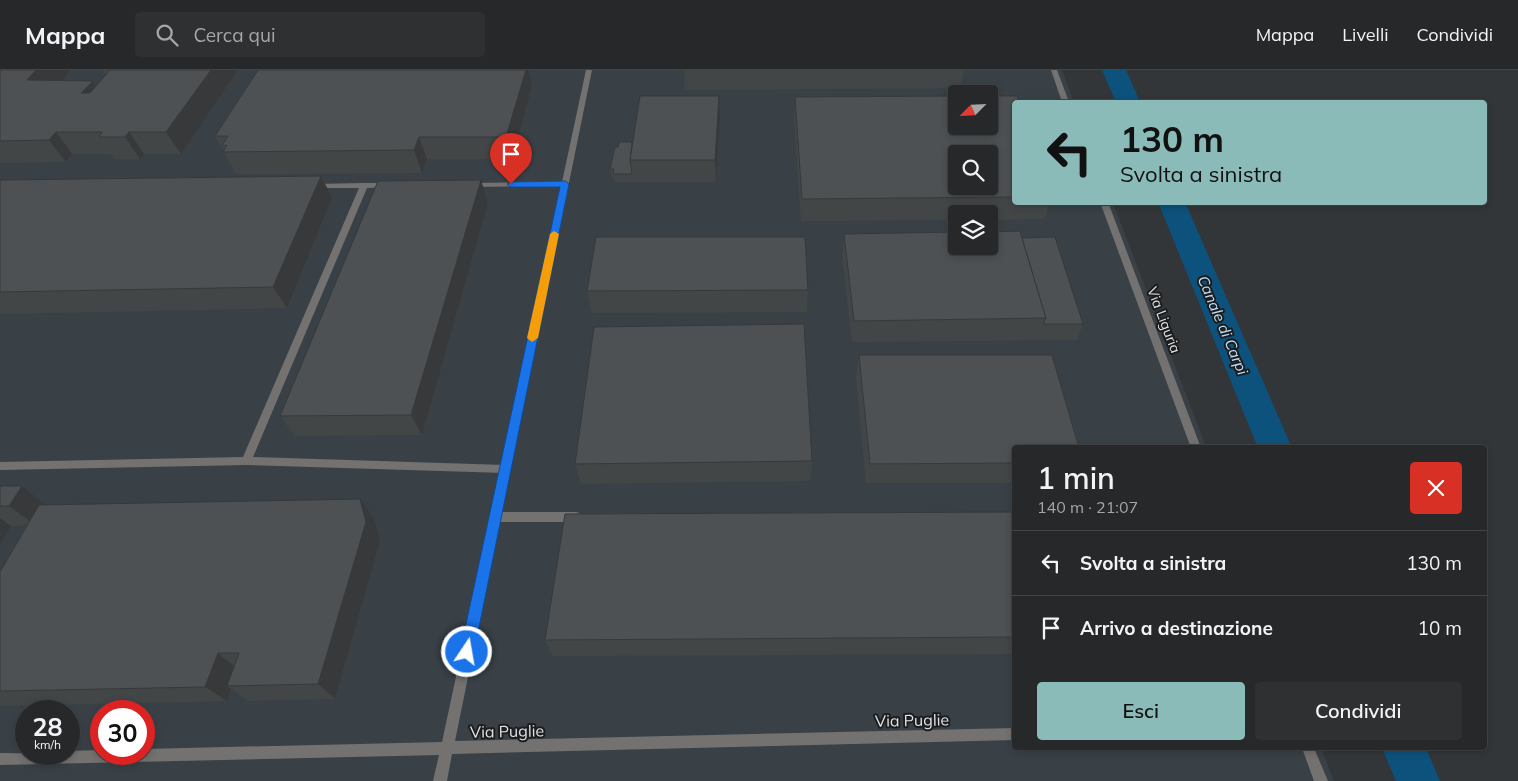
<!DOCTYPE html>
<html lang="it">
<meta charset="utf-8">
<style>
body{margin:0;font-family:Mulish,sans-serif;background:#2e3032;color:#f1f3f6;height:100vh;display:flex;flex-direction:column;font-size:19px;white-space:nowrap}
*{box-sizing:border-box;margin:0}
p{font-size:16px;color:#a4a6a8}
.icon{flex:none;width:28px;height:28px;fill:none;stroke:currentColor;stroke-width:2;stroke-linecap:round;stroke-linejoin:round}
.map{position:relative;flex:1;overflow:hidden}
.sheet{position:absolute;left:1012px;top:375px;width:475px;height:305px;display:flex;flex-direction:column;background:#26282a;border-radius:5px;box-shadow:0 2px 8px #0003,0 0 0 1px #424447}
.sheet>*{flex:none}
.hud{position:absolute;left:1012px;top:30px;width:475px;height:105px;border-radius:5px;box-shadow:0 2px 8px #0003,0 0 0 1px #424447;background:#8bbbb9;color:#111;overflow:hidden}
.needle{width:32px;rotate:246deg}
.tools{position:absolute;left:948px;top:15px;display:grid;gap:10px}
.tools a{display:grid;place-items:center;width:50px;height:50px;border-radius:5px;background:#26282a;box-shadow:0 2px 8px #0003,0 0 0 1px #424447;font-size:25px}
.speed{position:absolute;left:15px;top:630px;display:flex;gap:10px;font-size:25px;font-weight:700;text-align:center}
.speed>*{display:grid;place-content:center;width:65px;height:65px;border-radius:50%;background:#26282a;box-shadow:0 2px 8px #0003,0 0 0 1px #424447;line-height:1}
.speed small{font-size:12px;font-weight:400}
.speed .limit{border:8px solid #d22;background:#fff;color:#111}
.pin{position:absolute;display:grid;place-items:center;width:42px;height:42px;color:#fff;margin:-51px -21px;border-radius:50% 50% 50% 0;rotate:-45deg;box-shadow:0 0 5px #0007}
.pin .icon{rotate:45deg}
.me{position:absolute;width:55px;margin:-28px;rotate:12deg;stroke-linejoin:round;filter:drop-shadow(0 0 4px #0008)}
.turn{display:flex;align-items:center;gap:18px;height:105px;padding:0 25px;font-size:22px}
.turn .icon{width:65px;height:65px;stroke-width:2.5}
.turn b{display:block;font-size:35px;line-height:42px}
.round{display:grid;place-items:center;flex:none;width:52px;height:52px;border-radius:5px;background:#2e3032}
.overview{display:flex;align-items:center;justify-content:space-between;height:85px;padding:0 25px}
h1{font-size:30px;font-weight:600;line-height:38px}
.primary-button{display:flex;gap:10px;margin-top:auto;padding:10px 25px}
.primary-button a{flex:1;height:58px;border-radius:5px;background:#8bbbb9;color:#111;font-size:20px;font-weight:600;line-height:58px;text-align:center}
.primary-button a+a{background:#2e3032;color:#f1f3f6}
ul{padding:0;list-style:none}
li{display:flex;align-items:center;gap:15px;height:65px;padding:0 25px;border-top:1px solid #424447}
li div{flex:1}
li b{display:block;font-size:19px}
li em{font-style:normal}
header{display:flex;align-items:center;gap:30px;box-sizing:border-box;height:70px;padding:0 25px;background:#26282a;border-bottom:1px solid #424447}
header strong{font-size:24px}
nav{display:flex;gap:28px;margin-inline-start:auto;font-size:18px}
.search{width:350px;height:45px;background:#2e3032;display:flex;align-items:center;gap:12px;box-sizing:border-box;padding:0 18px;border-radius:5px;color:#a4a6a8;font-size:19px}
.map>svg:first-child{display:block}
.built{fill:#394147;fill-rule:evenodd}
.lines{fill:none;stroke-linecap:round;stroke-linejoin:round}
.canal{fill:#0d527c;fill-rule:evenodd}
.lane{fill:#737271;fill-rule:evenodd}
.street{fill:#737271;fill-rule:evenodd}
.wall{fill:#434647}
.shaded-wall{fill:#37393a}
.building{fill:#4e5153;stroke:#37393a;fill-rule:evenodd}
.route{fill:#1a73e8;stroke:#114b97}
.slow{fill:#f59e0b}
.labels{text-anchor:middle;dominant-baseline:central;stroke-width:4;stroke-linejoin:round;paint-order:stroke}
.street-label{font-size:14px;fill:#e1e2e4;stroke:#1c1d1e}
.water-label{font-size:15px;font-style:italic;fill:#c0e1fb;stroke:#1c1d1e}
.near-street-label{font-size:16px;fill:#e1e2e4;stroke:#1c1d1e}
</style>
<header>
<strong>Mappa</strong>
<div class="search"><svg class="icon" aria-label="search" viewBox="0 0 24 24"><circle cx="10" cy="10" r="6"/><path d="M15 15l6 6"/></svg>Cerca qui</div>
<nav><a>Mappa</a><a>Livelli</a><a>Condividi</a></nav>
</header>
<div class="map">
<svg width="1518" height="711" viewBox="0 0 1518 711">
<rect width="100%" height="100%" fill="#333638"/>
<path class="built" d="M0,0H1062L1074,32H1015V132L1113,133L1206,377L1015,378V678H1321L1334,711H0ZM956,24H989V56H956ZM956,84H989V116H956ZM956,144H989V176H956ZM26,641H69V684H26ZM101,641H144V684H101Z"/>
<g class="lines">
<g class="canal">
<path d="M1102,0H1126L1140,32H1116Z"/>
<path d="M1158,132H1185L1292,378H1258Z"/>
<path d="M1382,678H1426L1440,711H1396Z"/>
</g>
<g class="lane">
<path d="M565,112L569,114L568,116L468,117L464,115L468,113Z"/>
<path d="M364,113H389L393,115L389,117L367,118L253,387L505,395L509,396L510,399L509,402L505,403L246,395L0,400V392L243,387L359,118H313L309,116L313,114Z"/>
<path d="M496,442H577L581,444L582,447L581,450L577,452H496L492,450L491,447L492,444Z"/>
</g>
<g class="street">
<path d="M586,0H592L455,671L1015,658V670L452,684L447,711H433L439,685L0,695V683L69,684V681L101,680V684H144V679L442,672Z"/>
<path d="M1051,0H1057L1069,32H1062Z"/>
<path d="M1100,132H1108L1201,378H1191Z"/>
<path d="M1302,678H1314L1328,711H1314Z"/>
</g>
</g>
<g class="wall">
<path d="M0,0H71L62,10L93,11L97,16L106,5L102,0H238L181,84H144L140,89H114L111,84H72L66,92L0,93Z"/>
<path d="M684,0H964L960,18L685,20Z"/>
<path d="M532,16L512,89H427L422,103L236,104L215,66Z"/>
<path d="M795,27L1015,32V132H1050L1044,149L989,150V144H956V150L801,151L794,50Z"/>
<path d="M720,48L716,112H615L614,107H612L610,99L618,77Z"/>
<path d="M321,106L332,128L287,238L0,244V110Z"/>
<path d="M488,133L422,365L295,366L280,346Z"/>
<path d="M844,164L1022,168L1083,254L1077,270L852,272L842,186Z"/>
<path d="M808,220L807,242L592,243L587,221Z"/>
<path d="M859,285L1015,378V413H866L856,307Z"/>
<path d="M812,391L810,411L581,414L575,394Z"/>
<path d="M0,416H22L46,435L374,448L380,471L335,629L248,631L231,619L227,631L0,636V502L27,455L11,456L0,475Z"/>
<path d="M1015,442V584L553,586L545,570Z"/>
</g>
<g class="shaded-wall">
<path d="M36,0H71L44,32L27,10Z"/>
<path d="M211,0H238L181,84L166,62Z"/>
<path d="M526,0H528L532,16L512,89L506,67Z"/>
<path d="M93,11L108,33L81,23Z"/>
<path d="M719,26L720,48L716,112L715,90Z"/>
<path d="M56,62L72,84L66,92L49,70Z"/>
<path d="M129,62L144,84L140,89L125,67Z"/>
<path d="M419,67L427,89L422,103L414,80Z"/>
<path d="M321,106L332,128L287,238L273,217Z"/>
<path d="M481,110L488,133L422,365L411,345Z"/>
<path d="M22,416L46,435L35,455L9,436Z"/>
<path d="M360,429L374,448L380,471L335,629L318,614Z"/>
<path d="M0,448L11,456L0,475Z"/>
<path d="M218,583L238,599L227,616L231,619L227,631L205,617Z"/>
</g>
<g class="building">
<path d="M0,0H36L27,10L93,11L81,23H90L110,0H211L166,62H129L125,67H99L102,62H56L49,70L0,71Z"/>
<path d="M258,0H526L506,67H419L414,80L223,82L227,75L222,76L228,66H215Z"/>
<path d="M640,26H719L715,90H630Z"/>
<path d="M956,26V56H989V26H1017L1019,32H1015V127L802,129L795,27ZM956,84H989V116H956Z"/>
<path d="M619,72H632L630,90L632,104H613L614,99H610L615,77H618Z"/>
<path d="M321,106L273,217L0,222V110Z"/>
<path d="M481,110L411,345L280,346L378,111Z"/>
<path d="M1020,161L1046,248L854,251L844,164L956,162V176H989V162Z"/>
<path d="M596,167H805L808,220L587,221Z"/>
<path d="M1055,167L1083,254H1043L1046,248L1022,168Z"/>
<path d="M804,254L812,391L575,394L594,257Z"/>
<path d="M859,285H1052L1079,378H1015V393L870,394Z"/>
<path d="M0,416H22L9,436H0Z"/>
<path d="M360,429L366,452L318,614L227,616L239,583H218L205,617L0,621V502L39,435Z"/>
<path d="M1015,442V567L545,570L565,444Z"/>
</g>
<path class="route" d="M565,111L569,114L474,582L472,587L467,589L462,587L460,582L560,117H511L507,114L511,112Z"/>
<path class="slow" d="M554,161L559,164L538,268L532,272L527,268L550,164Z"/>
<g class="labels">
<g class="street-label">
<text transform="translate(1164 250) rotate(69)">Via Liguria</text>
</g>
<g class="water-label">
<text transform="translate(1223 255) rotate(67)">Canale di Carpi</text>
</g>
<g class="near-street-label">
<text transform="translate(912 650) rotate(-1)">Via Puglie</text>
<text transform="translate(507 661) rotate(-1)">Via Puglie</text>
</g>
</g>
</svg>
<div class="tools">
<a><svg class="needle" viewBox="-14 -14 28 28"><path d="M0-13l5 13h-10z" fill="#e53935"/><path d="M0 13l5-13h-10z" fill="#a4a6a8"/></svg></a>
<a><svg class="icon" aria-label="search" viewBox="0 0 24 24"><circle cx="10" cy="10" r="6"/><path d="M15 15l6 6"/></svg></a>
<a><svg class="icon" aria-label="layers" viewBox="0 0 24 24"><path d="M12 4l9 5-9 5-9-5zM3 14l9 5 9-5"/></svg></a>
</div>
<div class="speed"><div>28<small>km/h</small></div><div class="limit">30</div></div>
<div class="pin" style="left:511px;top:114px;background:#d93025"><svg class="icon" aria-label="arrive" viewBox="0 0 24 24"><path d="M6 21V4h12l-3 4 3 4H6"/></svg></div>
<svg class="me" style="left:467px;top:582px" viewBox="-20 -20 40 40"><circle r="17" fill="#1a73e8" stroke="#fff" stroke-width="3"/><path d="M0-11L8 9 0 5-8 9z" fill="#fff"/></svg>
<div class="hud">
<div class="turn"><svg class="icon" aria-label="left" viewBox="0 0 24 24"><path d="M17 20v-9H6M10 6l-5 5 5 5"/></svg><div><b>130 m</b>Svolta a sinistra</div></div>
</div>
<section class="sheet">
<div class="overview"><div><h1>1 min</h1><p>140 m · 21:07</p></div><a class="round" style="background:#d93025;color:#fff"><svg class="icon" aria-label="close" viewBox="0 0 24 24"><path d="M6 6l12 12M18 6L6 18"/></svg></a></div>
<ul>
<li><svg class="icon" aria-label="left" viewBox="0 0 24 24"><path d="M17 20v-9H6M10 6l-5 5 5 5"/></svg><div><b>Svolta a sinistra</b></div><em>130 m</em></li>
<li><svg class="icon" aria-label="arrive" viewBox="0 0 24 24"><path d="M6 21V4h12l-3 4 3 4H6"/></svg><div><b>Arrivo a destinazione</b></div><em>10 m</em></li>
</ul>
<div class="primary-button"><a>Esci</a><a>Condividi</a></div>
</section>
</div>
